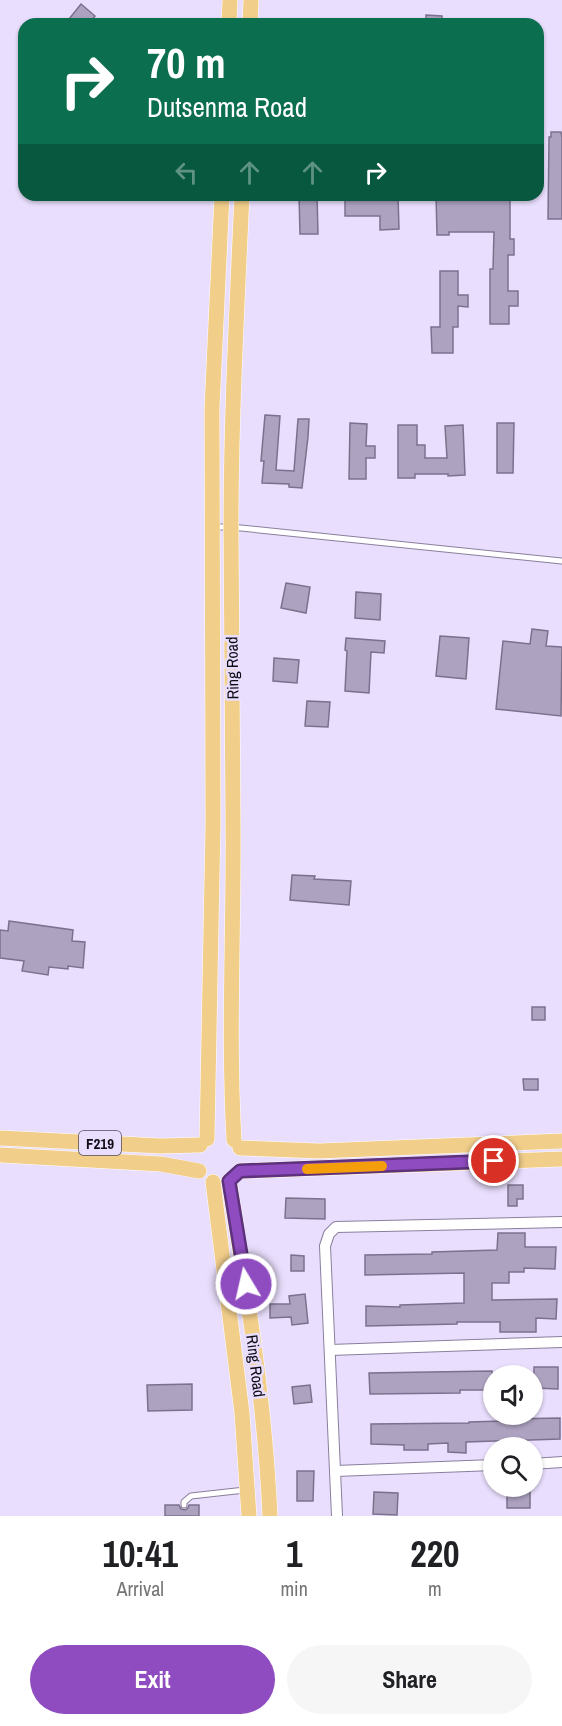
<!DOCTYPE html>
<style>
body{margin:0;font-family:"Archivo Narrow",sans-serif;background:#f6f6f6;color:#202124;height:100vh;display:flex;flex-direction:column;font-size:22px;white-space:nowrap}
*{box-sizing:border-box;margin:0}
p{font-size:20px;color:#757577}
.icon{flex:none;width:33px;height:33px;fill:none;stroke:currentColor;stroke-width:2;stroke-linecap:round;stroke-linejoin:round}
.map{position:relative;height:1516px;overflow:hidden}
.details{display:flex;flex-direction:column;background:#fff;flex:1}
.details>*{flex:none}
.hud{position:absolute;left:18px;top:18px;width:526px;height:183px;border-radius:18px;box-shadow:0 2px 4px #0004;background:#0b6e4f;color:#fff;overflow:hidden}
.fabs{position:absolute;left:483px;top:1365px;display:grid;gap:12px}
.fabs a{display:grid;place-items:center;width:60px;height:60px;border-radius:50%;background:#fff;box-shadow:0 2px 4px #0004;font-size:30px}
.pin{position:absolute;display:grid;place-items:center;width:51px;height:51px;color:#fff;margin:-26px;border:3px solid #fff;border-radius:50%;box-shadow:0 2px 6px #0007}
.me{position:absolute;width:66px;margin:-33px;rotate:351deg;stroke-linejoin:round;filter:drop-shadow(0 0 4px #0008)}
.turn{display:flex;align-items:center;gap:21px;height:126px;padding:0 30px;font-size:27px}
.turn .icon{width:78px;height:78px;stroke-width:2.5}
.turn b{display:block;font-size:42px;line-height:51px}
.lanes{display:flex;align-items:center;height:57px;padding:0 30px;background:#0003;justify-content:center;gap:30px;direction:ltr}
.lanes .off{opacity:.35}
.eta{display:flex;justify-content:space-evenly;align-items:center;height:102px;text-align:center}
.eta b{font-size:36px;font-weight:800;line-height:42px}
.action{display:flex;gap:12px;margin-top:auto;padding:12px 30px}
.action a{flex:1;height:69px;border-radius:36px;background:#8f4cc0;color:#fff;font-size:24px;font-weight:800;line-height:69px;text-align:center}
.action a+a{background:#f6f6f6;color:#202124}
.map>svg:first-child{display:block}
.building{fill:#ada2c0;stroke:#7c718d;stroke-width:1.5}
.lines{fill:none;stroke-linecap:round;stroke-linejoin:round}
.lane-casing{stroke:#8a7f9c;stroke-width:7}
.street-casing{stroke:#8a7f9c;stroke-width:12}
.primary-casing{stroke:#fff;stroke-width:16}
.lane{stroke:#fff;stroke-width:5}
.street{stroke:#fff;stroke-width:10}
.primary{stroke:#f2ce8b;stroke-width:15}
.route-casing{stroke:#5d317d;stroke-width:15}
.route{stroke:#8f4cc0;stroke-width:10}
.slow{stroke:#f59e0b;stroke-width:10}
.labels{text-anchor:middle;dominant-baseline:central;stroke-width:5;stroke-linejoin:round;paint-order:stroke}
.shield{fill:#e9defd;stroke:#514b5b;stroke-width:1.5}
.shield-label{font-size:15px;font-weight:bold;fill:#100c16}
.street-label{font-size:16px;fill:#100c16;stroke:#e9defd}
</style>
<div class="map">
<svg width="562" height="1516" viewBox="0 0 562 1516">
<rect width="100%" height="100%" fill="#e9defd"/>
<g class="building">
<path d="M81,4L95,16L89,24H65Z"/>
<path d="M426,15L442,16V24H426Z"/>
<path d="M551,132H561L562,137V219H548L549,137H551Z"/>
<path d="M299,195H317L318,234H300Z"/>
<path d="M345,195H398L399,229L380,230V216H345Z"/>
<path d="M436,195H510V239H514V255H508V291H518V306H509V324H490V269H493L494,232H449V235H437Z"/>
<path d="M440,271H458V295H468V307L458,306V327H453V353H432L431,327H440Z"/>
<path d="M265,415L280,416L276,470L294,471L298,419H309L308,437L302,488L289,487V484L262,483L264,461H261Z"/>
<path d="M350,423L367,424L366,446H375V458H366V479H349Z"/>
<path d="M497,423H514L513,473H497Z"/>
<path d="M398,425H417V445H425V458H447L445,426L463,425L465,475L448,476V474H415V478H398Z"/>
<path d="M286,583L310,587L306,613L281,608Z"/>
<path d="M356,592L381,594L380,620L355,618Z"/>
<path d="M532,629L548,631L546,646L562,647L561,716L496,709L503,641L530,644Z"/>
<path d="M440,636L469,638L466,679L436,676Z"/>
<path d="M346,638L385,641L384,653L371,652L369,693L345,691L347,651L345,650Z"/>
<path d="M274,658L299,660L297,683L273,681Z"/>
<path d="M307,701L330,702L328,727L305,726Z"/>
<path d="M292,875L315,876L314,879L351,881L349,905L290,900Z"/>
<path d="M9,921L73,930L72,941L85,942L83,968L68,966V969L49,967L48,975L22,971L24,961L0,958V930L8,931Z"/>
<rect x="532" y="1007" width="13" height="13"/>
<path d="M523,1079H538V1090H524Z"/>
<path d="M508,1185H523V1199H517V1206H508Z"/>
<path d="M286,1198L325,1199V1219L285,1218Z"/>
<path d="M498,1233H525V1247H556L555,1269L524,1268V1272H509V1283H492V1300L557,1299L556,1319L536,1318V1332H500V1322H457V1324L366,1326V1306L400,1307V1305L464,1303V1273L365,1275V1255L432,1254V1252L497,1250Z"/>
<path d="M291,1255L304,1256V1271H291Z"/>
<path d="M305,1294L308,1323L292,1325L291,1317L270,1318V1304H290L289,1296Z"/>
<path d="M534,1367H558V1389L534,1388Z"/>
<path d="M492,1371L493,1390H460V1393L370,1394L369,1373Z"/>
<path d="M192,1384V1410L148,1411L147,1385Z"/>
<path d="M310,1385L312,1402L294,1404L292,1387Z"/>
<path d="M560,1418V1439L466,1442V1453L448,1452V1443L428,1444V1450H404V1445L371,1444V1424L469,1423V1422L503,1421V1419Z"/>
<path d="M297,1471H314L313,1501H297Z"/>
<rect x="507" y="1488" width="23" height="20"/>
<path d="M374,1492L398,1493L397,1515L373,1514Z"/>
<path d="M165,1505H179L181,1509L185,1510L188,1508L189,1505H199V1516H165Z"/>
</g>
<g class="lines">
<defs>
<g id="lane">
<path d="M213,527H231L562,561"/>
<path d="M184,1505V1502L191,1496L245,1490"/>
</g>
<g id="street">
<path d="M330,1350L562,1342"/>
<path d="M532,1464L562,1462"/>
<path d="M335,1471L494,1465"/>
<path d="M337,1516L325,1246L329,1234L336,1227L562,1222"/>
</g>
<g id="primary">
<path d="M229,24L230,0"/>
<path d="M250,24L251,0"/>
<path d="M0,1138L161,1146L200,1145"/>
<path d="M207,1139L213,824L212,408L222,195"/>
<path d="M234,1140C228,1034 234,928 233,822C233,724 231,626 231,527C231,417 237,306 242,195"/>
<path d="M240,1148L319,1151L562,1141"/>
<path d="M0,1155L161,1164L199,1171"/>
<path d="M240,1171L562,1159"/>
<path d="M229,1181C247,1292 265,1403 270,1516"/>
<path d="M213,1182L242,1413L249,1516"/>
</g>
</defs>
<use href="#lane" class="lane-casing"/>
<use href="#street" class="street-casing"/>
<use href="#primary" class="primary-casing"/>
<use href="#lane" class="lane"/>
<use href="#street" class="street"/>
<use href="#primary" class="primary"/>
</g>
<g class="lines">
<defs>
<path id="route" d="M246,1284L229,1181L240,1171L494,1161"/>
</defs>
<use href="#route" class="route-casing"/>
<use href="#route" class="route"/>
<path class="slow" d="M307,1169L382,1166"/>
</g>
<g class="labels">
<rect class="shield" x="79" y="1131" width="42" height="24" rx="4.5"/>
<g class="shield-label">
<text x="100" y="1143">F219</text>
</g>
<g class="street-label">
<text transform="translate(232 668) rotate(-91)">Ring Road</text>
<text transform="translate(256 1366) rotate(83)">Ring Road</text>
</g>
</g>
</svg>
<div class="fabs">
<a><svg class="icon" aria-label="sound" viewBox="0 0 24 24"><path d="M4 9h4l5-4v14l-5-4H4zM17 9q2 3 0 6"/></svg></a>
<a><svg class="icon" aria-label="search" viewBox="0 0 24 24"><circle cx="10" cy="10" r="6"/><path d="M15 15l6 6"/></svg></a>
</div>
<div class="pin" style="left:494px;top:1161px;background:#d93025"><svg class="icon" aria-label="arrive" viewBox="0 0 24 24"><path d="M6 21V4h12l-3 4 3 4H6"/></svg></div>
<svg class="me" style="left:246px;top:1284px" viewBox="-20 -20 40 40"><circle r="17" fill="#8f4cc0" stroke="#fff" stroke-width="3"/><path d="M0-11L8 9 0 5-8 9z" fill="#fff"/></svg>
<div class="hud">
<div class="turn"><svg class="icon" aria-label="right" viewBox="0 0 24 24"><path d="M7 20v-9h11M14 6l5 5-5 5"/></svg><div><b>70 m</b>Dutsenma Road</div></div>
<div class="lanes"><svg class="icon off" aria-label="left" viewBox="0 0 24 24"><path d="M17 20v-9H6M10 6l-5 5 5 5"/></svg><svg class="icon off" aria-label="ahead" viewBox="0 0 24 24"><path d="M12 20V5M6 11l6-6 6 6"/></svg><svg class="icon off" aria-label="ahead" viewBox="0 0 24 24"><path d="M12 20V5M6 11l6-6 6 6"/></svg><svg class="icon" aria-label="right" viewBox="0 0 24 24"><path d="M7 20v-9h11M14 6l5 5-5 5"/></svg></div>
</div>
</div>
<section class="details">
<div class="eta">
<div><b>10:41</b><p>Arrival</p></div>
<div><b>1</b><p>min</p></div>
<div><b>220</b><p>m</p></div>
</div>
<div class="action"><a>Exit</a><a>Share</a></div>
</section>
